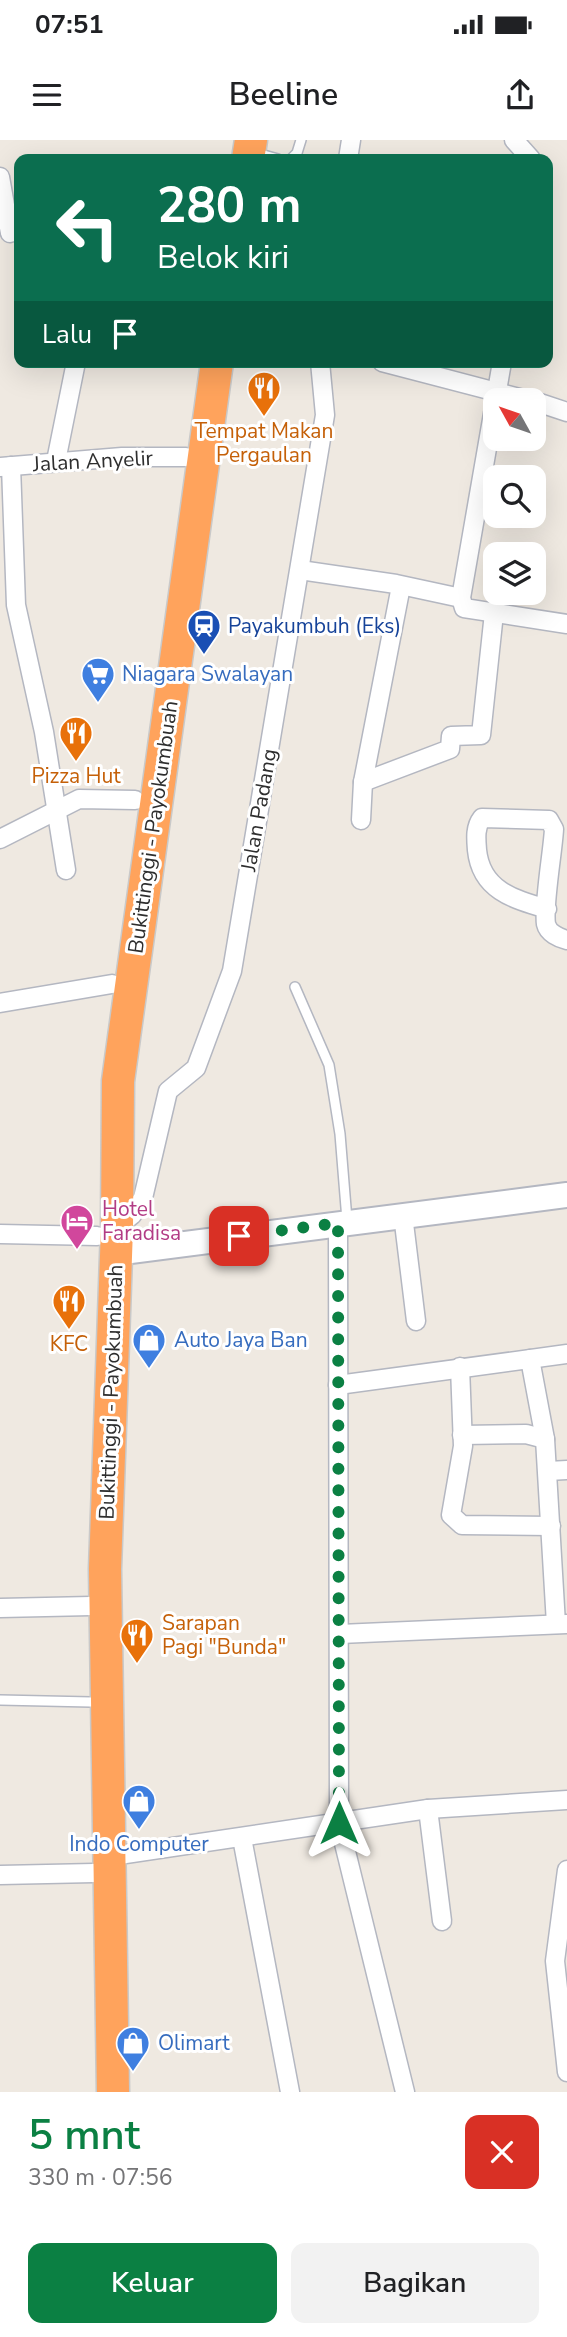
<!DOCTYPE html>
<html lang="id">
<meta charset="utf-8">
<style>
body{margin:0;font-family:"Nunito Sans",sans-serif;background:#f2f2f2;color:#202124;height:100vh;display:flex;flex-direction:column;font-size:26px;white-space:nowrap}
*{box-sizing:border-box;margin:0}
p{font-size:23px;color:#757577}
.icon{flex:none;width:38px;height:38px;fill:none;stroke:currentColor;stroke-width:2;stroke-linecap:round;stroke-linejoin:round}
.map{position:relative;height:1952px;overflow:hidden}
.sheet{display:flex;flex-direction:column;background:#fff;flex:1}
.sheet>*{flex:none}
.top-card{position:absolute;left:14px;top:14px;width:539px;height:214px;border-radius:14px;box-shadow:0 7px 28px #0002;background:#0b6e4f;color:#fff;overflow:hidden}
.needle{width:46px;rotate:310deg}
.controls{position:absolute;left:483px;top:248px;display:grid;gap:14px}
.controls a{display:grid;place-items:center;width:63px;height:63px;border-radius:14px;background:#fff;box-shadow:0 7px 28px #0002;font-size:35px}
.pin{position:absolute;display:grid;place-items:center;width:60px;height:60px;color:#fff;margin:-30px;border-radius:14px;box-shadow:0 4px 10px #0006}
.me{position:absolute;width:77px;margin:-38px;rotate:0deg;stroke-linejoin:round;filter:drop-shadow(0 0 5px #0008)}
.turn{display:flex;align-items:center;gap:24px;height:147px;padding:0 28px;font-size:32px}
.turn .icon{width:91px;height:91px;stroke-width:2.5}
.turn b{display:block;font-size:49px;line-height:60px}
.then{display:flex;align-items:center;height:66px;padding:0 28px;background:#0003;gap:14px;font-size:26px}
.round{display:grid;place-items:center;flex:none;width:74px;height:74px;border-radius:14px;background:#f2f2f2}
.head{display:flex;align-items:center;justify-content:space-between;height:119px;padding:0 28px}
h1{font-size:42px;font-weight:600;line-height:52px;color:#0b8043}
.primary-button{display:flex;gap:14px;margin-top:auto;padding:14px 28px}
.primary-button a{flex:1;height:80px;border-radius:14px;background:#0b8043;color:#fff;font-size:28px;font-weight:600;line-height:80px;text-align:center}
.primary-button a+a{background:#f2f2f2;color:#202124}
.status{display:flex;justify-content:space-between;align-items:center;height:49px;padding:0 35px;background:#fff;direction:ltr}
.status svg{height:19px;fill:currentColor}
header{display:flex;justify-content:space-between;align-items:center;height:91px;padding:0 28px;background:#fff;font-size:32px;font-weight:600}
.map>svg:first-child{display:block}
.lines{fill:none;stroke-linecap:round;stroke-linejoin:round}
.lane-casing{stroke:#b4b7c1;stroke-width:12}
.street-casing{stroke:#b4b7c1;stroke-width:21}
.secondary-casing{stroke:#b4b7c1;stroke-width:28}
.highway-casing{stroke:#c9c9c9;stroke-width:35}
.lane{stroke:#fff;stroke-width:9}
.street{stroke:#fff;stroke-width:18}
.secondary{stroke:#fff;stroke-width:24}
.highway{stroke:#ffa35c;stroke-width:32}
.route{stroke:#0b8043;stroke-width:12;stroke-dasharray:0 21.6}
.labels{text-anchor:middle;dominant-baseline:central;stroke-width:6;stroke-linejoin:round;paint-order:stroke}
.food-label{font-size:21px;fill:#c56008;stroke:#fff}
.street-label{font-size:21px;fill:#2e2e2e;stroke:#fff}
.transit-label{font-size:21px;fill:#164399;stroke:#fff;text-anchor:start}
.shop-label{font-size:21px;fill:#366cbe;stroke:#fff;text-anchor:start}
.hotel-label{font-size:21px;fill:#b23c85;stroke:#fff;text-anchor:start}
</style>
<div class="status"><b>07:51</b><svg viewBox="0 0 49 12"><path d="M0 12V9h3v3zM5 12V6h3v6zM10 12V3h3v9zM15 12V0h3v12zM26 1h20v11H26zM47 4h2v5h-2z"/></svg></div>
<header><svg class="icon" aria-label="menu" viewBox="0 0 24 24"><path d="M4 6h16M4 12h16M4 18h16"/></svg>Beeline<svg class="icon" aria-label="share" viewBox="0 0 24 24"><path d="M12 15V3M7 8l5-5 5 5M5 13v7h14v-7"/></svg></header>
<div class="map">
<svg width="567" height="1952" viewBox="0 0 567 1952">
<rect width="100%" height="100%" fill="#efe9e1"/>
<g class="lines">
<defs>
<g id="lane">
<path d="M253,12L278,19"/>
<path d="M291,19L297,13L301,0"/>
<path d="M295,847L329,925L340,994L347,1080"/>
<path d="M0,1560L91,1562"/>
</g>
<g id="street">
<path d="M514,0L531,19"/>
<path d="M348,19L351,0"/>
<path d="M0,37L10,93"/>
<path d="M382,222L531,261"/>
<path d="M502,222L461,458L464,468L567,484"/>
<path d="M534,261L567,272"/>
<path d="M56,321L76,222"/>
<path d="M11,326L16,465L44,592L66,730"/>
<path d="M0,327L122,317H186"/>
<path d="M300,430L396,444L461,458"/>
<path d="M363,642L450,609L451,596L481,595L494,473"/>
<path d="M361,680L363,642L401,446"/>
<path d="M0,699L79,659L135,660"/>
<path d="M547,769C513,759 481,750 477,710C476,698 475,687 482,678L549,680L554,689C553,710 543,766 546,784C548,793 559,798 567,800"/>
<path d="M0,863L112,844"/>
<path d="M403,1075L416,1181"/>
<path d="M338,1083L339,1683L405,1952"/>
<path d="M117,1087L132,1075L143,1058L168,951L196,928L232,831L325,275L320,222"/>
<path d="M0,1094L97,1096"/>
<path d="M530,1219L545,1299L556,1484"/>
<path d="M460,1227L463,1306L451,1375L462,1385L551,1386"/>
<path d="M338,1245L567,1214"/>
<path d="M462,1295L526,1294L545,1299"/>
<path d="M548,1331L567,1330"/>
<path d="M0,1468L91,1466"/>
<path d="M340,1494L567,1484"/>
<path d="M428,1669L442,1781"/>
<path d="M242,1698L290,1952"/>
<path d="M112,1716L428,1669L567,1660"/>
<path d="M567,1730L555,1821L567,1932"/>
<path d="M0,1735L94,1733"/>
</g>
<path id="secondary" d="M115,1113L567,1055"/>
<g id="highway">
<path d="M248,19L251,0"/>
<path d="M113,1952L105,1429L117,1088L118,941L217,222"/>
</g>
</defs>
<use href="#lane" class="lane-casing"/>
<use href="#street" class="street-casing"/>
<use href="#secondary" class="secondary-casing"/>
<use href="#highway" class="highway-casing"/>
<use href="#lane" class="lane"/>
<use href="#street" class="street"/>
<use href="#secondary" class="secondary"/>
<use href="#highway" class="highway"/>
</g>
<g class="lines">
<path class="route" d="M239,1096L338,1083L339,1683"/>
</g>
<defs>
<symbol id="restaurant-pin" viewBox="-11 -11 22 30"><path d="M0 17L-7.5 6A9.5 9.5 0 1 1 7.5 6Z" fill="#e8710a" stroke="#fff"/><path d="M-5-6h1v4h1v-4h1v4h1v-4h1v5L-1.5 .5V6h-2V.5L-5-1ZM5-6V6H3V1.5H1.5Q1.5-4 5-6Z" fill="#fff"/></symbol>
<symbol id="station-pin" viewBox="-11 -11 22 30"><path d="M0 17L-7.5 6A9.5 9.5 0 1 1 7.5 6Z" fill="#1a4fb4" stroke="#fff"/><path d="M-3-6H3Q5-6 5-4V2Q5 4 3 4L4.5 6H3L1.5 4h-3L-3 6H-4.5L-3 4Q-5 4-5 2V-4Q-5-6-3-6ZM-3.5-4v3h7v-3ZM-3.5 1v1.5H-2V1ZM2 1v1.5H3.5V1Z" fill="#fff"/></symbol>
<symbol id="supermarket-pin" viewBox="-11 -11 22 30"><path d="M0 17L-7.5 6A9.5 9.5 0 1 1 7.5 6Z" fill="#3f7fe0" stroke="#fff"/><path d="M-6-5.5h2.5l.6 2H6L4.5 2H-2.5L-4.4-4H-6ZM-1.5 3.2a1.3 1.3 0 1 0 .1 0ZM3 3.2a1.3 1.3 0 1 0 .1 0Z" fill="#fff"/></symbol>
<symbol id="hotel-pin" viewBox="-11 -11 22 30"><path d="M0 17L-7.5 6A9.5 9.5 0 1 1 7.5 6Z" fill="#d1479c" stroke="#fff"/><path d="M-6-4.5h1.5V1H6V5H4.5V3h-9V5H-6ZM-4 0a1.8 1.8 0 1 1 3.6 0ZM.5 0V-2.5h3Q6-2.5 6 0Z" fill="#fff"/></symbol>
<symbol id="shop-pin" viewBox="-11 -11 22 30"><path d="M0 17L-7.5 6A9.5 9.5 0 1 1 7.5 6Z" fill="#3f7fe0" stroke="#fff"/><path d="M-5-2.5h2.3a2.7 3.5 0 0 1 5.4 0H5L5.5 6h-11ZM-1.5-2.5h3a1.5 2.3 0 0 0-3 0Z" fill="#fff"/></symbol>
</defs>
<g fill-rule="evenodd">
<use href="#restaurant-pin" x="245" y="229" width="38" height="52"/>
<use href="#station-pin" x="185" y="467" width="38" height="52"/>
<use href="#supermarket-pin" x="79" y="515" width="38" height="52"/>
<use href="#restaurant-pin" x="57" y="574" width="38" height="52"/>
<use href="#hotel-pin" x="58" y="1062" width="38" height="52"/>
<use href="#restaurant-pin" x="50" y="1142" width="38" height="52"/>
<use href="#shop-pin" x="130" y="1181" width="38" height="52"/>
<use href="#restaurant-pin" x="118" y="1476" width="38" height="52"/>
<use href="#shop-pin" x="120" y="1642" width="38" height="52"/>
<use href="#shop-pin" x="114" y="1884" width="38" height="52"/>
</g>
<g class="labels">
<g class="food-label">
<text x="264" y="291">Tempat Makan<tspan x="264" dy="24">Pergaulan</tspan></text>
<text x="76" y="636">Pizza Hut</text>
<text x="69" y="1204">KFC</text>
<text x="162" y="1483" text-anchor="start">Sarapan<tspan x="162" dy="24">Pagi "Bunda"</tspan></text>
</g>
<g class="street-label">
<text transform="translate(93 321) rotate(-3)">Jalan Anyelir</text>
<text transform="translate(259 670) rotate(-80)">Jalan Padang</text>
<text transform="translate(153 687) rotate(-82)">Bukittinggi - Payokumbuah</text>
<text transform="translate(111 1252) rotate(-88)">Bukittinggi - Payokumbuah</text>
</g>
<g class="transit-label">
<text x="228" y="486">Payakumbuh (Eks)</text>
</g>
<g class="shop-label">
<text x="122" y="534">Niagara Swalayan</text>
<text x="174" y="1200">Auto Jaya Ban</text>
<text x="139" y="1704" text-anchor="middle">Indo Computer</text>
<text x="158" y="1903">Olimart</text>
</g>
<g class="hotel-label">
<text x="102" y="1069">Hotel<tspan x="102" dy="24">Faradisa</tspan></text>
</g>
</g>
</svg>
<div class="controls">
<a><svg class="needle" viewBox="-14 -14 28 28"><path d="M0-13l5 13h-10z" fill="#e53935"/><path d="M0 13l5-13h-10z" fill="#757577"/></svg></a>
<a><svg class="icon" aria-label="search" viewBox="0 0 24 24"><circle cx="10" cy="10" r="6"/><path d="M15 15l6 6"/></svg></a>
<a><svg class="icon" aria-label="layers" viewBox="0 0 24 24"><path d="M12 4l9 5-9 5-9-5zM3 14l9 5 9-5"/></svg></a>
</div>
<div class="pin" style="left:239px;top:1096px;background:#d93025"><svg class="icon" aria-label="arrive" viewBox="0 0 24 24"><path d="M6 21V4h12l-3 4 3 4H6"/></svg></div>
<svg class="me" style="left:339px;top:1683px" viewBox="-20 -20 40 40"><path d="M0-17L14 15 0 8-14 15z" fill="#0b8043" stroke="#fff" stroke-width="4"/></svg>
<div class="top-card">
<div class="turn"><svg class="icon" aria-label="left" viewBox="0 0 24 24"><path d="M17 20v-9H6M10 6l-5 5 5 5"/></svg><div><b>280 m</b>Belok kiri</div></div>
<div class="then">Lalu<svg class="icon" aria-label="arrive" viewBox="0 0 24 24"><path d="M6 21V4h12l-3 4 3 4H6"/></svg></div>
</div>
</div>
<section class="sheet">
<div class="head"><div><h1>5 mnt</h1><p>330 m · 07:56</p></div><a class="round" style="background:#d93025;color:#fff"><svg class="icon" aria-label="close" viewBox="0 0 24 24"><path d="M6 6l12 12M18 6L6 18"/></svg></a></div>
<div class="primary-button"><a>Keluar</a><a>Bagikan</a></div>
</section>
